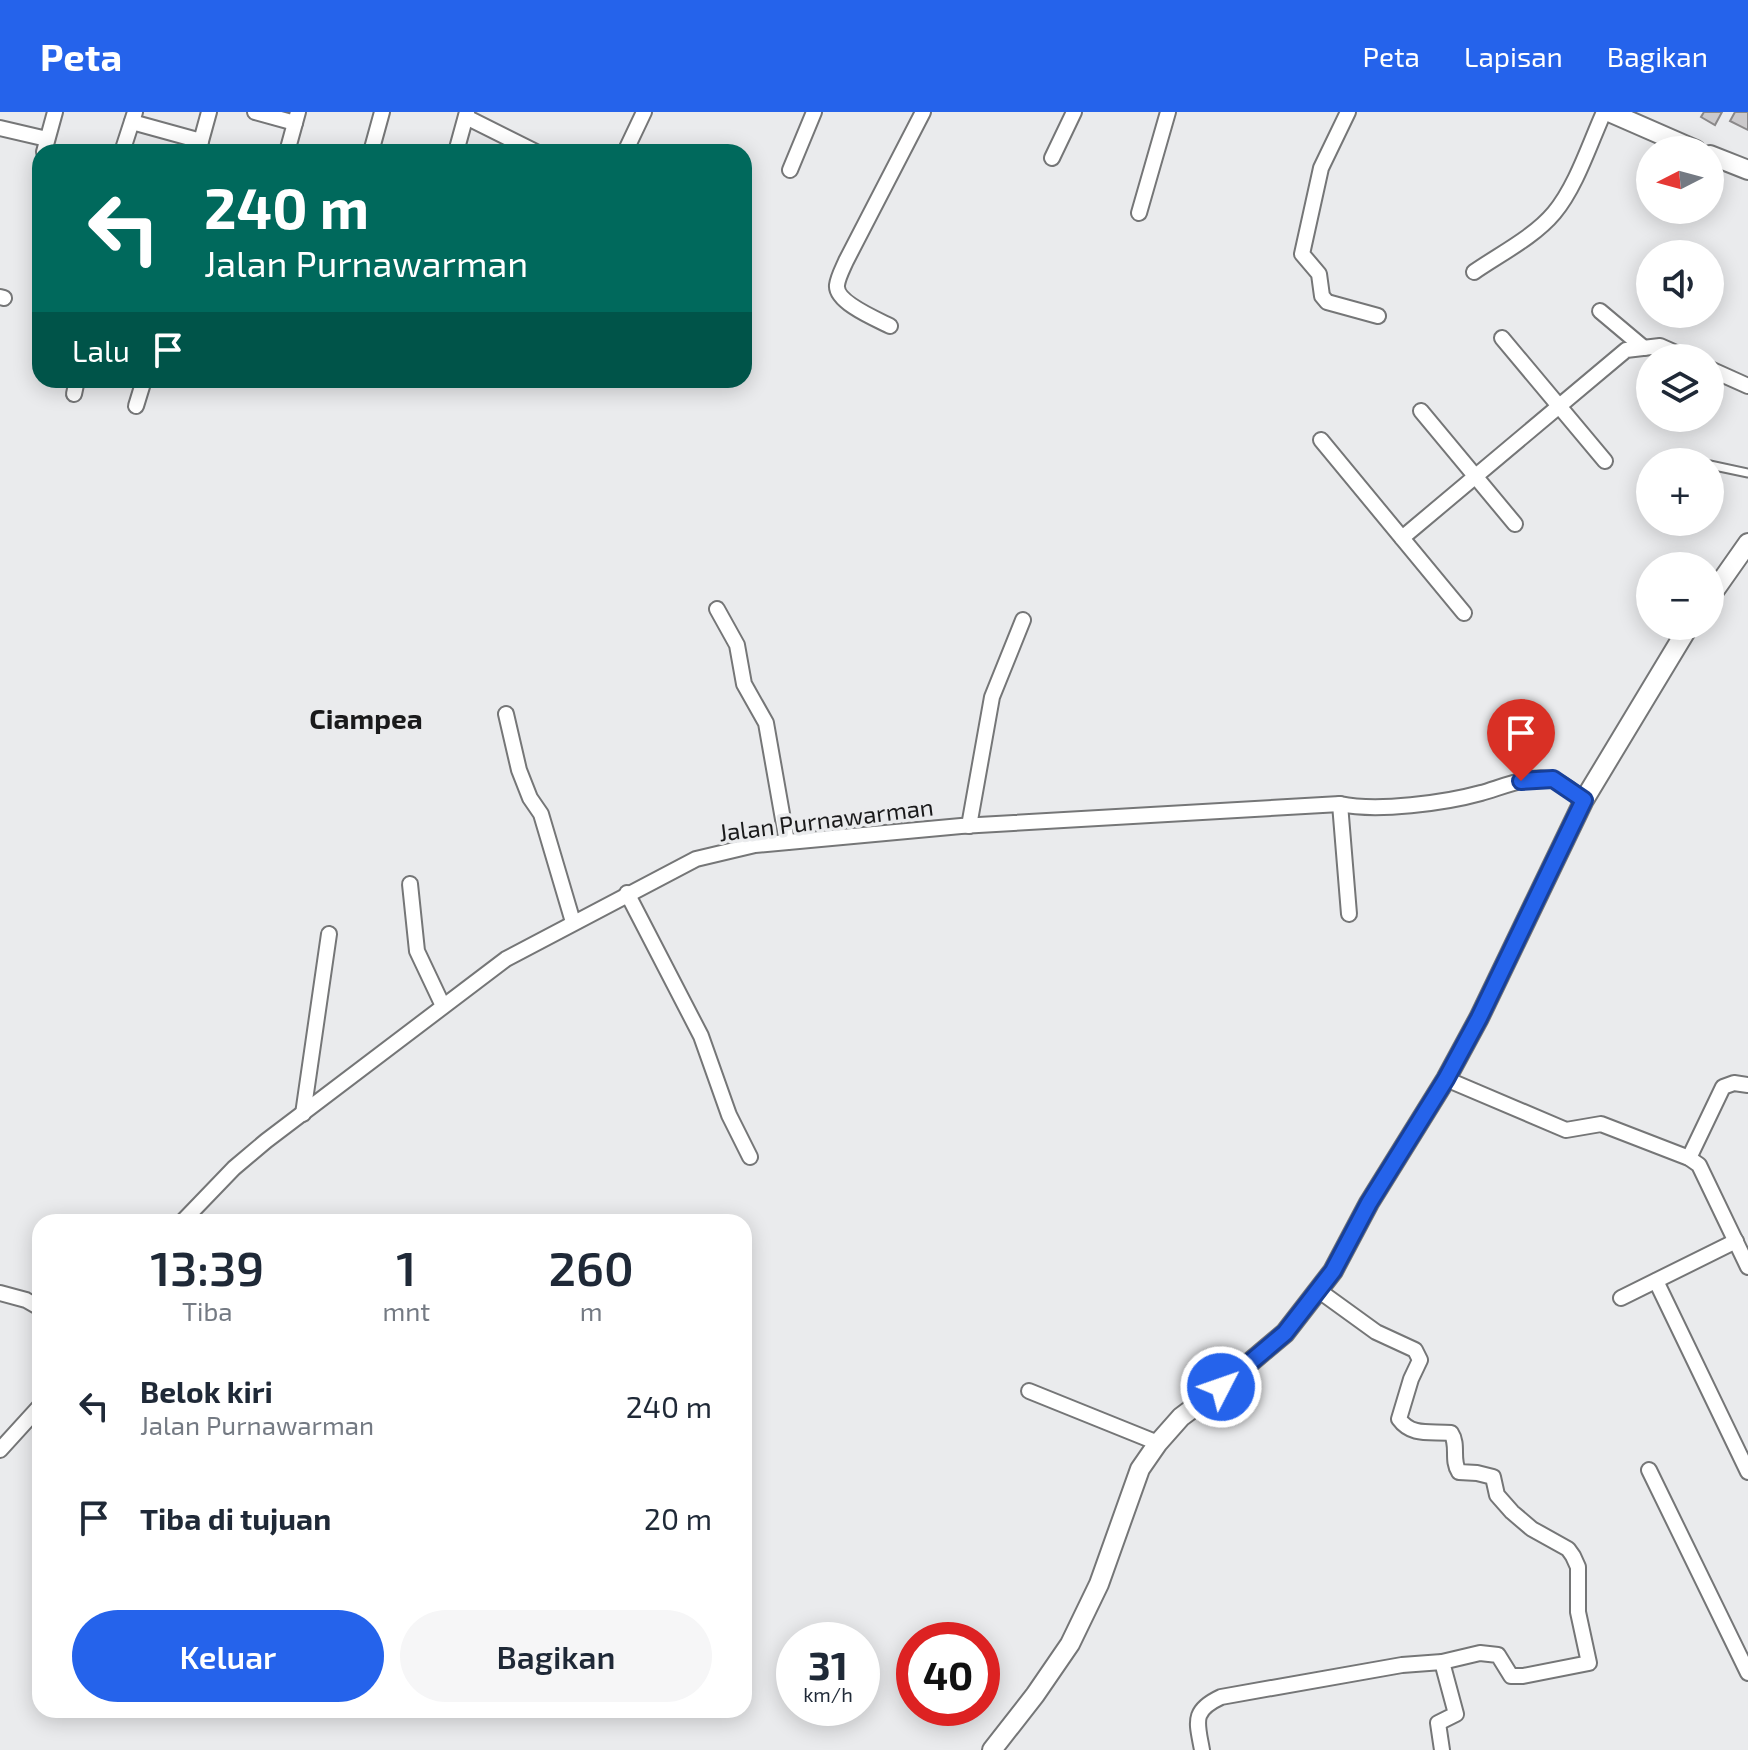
<!DOCTYPE html>
<html lang="id">
<meta charset="utf-8">
<style>
body{margin:0;font-family:"Exo 2",sans-serif;background:#f6f6f7;color:#1f2937;height:100vh;display:flex;flex-direction:column;font-size:30px;white-space:nowrap}
*{box-sizing:border-box;margin:0}
p{font-size:26px;color:#747a83}
.icon{flex:none;width:44px;height:44px;fill:none;stroke:currentColor;stroke-width:2;stroke-linecap:round;stroke-linejoin:round}
.map{position:relative;flex:1;overflow:hidden}
.sheet{position:absolute;left:32px;top:1102px;width:720px;height:504px;display:flex;flex-direction:column;background:#fff;border-radius:24px;box-shadow:0 4px 20px #0003}
.sheet>*{flex:none}
.top-card{position:absolute;left:32px;top:32px;width:720px;height:244px;border-radius:24px;box-shadow:0 4px 20px #0003;background:#00695c;color:#fff;overflow:hidden}
.needle{width:52px;rotate:264deg}
.controls{position:absolute;left:1636px;top:24px;display:grid;gap:16px}
.controls a{display:grid;place-items:center;width:88px;height:88px;border-radius:50%;background:#fff;box-shadow:0 4px 20px #0003;font-size:40px}
.speed{position:absolute;left:776px;top:1510px;display:flex;gap:16px;font-size:40px;font-weight:700;text-align:center}
.speed>*{display:grid;place-content:center;width:104px;height:104px;border-radius:50%;background:#fff;box-shadow:0 4px 20px #0003;line-height:1}
.speed small{font-size:20px;font-weight:400}
.speed .limit{border:12px solid #d22;background:#fff;color:#111}
.pin{position:absolute;display:grid;place-items:center;width:68px;height:68px;color:#fff;margin:-82px -34px;border-radius:50% 50% 50% 0;rotate:-45deg;box-shadow:0 0 8px #0007}
.pin .icon{rotate:45deg}
.me{position:absolute;width:88px;margin:-44px;rotate:49deg;stroke-linejoin:round;filter:drop-shadow(0 0 6px #0008)}
.turn{display:flex;align-items:center;gap:28px;height:168px;padding:0 40px;font-size:36px}
.turn .icon{width:104px;height:104px;stroke-width:2.5}
.turn b{display:block;font-size:56px;line-height:68px}
.then{display:flex;align-items:center;height:76px;padding:0 40px;background:#0003;gap:16px;font-size:30px}
.eta{display:flex;justify-content:space-evenly;align-items:center;height:136px;text-align:center}
.eta b{font-size:48px;font-weight:600;line-height:56px}
.cta{display:flex;gap:16px;margin-top:auto;padding:16px 40px}
.cta a{flex:1;height:92px;border-radius:48px;background:#2563eb;color:#fff;font-size:32px;font-weight:600;line-height:92px;text-align:center}
.cta a+a{background:#f6f6f7;color:#1f2937}
ul{padding:0;list-style:none}
li{display:flex;align-items:center;gap:24px;height:112px;padding:0 40px}
li div{flex:1}
li b{display:block;font-size:30px}
li em{font-style:normal}
header{display:flex;align-items:center;gap:48px;box-sizing:border-box;height:112px;padding:0 40px;background:#2563eb;color:#fff}
header strong{font-size:38px}
nav{display:flex;gap:44px;margin-inline-start:auto;font-size:28px}
.map>svg:first-child{display:block}
.building{fill:#cbc9cb;stroke:#8a8889;stroke-width:2}
.lines{fill:none;stroke-linecap:round;stroke-linejoin:round}
.service-casing{stroke:#757677;stroke-width:11}
.minor-casing{stroke:#757677;stroke-width:18}
.tertiary-casing{stroke:#757677;stroke-width:22}
.service{stroke:#fff;stroke-width:7}
.minor{stroke:#fff;stroke-width:14}
.tertiary{stroke:#fff;stroke-width:18}
.route-casing{stroke:#184099;stroke-width:20}
.route{stroke:#2563eb;stroke-width:14}
.labels{text-anchor:middle;dominant-baseline:central;stroke-width:7;stroke-linejoin:round;paint-order:stroke}
.street-label{font-size:24px;fill:#1a1a1b;stroke:#eaebed}
.quarter-label{font-size:28px;font-weight:bold;fill:#1a1a1b;stroke:#eaebed}
</style>
<header>
<strong>Peta</strong>
<nav><a>Peta</a><a>Lapisan</a><a>Bagikan</a></nav>
</header>
<div class="map">
<svg width="1748" height="1638" viewBox="0 0 1748 1638">
<rect width="100%" height="100%" fill="#eaebed"/>
<g class="building">
<path d="M1704,0H1722L1715,13L1701,5Z"/>
<path d="M1735,0H1748V18L1730,9Z"/>
</g>
<g class="lines">
<defs>
<g id="service">
<path d="M1680,350H1697"/>
<path d="M1710,353L1748,361"/>
</g>
<g id="minor">
<path d="M255,0L295,11"/>
<path d="M1348,0L1321,56L1302,142L1319,162L1322,184L1327,190L1378,204"/>
<path d="M466,5L536,40"/>
<path d="M132,10L201,29"/>
<path d="M0,16L47,27"/>
<path d="M44,40L55,0"/>
<path d="M122,40L135,0"/>
<path d="M198,40L209,0"/>
<path d="M287,40L298,0"/>
<path d="M371,40L382,0"/>
<path d="M456,40L467,0"/>
<path d="M625,40L644,0"/>
<path d="M1052,46L1074,0"/>
<path d="M790,58L814,0"/>
<path d="M1139,101L1168,0"/>
<path d="M1474,160C1500,142 1534,125 1554,101C1576,75 1590,31 1604,0"/>
<path d="M0,185L4,186"/>
<path d="M1600,199L1644,236"/>
<path d="M890,214C876,207 835,190 837,173C838,165 843,156 846,149L923,0"/>
<path d="M1502,226L1605,349"/>
<path d="M1710,257L1748,274"/>
<path d="M74,282L77,268"/>
<path d="M136,294L144,268"/>
<path d="M1421,299L1515,412"/>
<path d="M1321,328L1464,501"/>
<path d="M1402,426L1626,238L1660,234L1687,246"/>
<path d="M717,497L737,533L744,572L766,611L787,730"/>
<path d="M506,602L519,658L530,686L541,702L573,810"/>
<path d="M1340,692L1349,802"/>
<path d="M969,714L992,585L1023,508"/>
<path d="M410,772L417,839L443,894"/>
<path d="M627,781L701,924L729,1003L750,1045"/>
<path d="M1446,967L1566,1018L1601,1012L1689,1046L1699,1053L1748,1155"/>
<path d="M303,1002L329,822"/>
<path d="M1689,1046L1723,975L1734,971L1748,973"/>
<path d="M182,1110L234,1056L266,1029L506,847L696,747L755,733L961,714L1340,692C1377,700 1445,691 1481,681C1500,676 1533,661 1553,668C1564,671 1575,682 1584,688"/>
<path d="M1656,1169L1748,1360"/>
<path d="M0,1181L26,1188L40,1196"/>
<path d="M1621,1186L1736,1129"/>
<path d="M1029,1279L1158,1331"/>
<path d="M0,1338L40,1294"/>
<path d="M1649,1358L1748,1561"/>
<path d="M1442,1550L1456,1602L1438,1611L1442,1638"/>
<path d="M1202,1638C1197,1610 1191,1599 1221,1585L1402,1553L1442,1550L1480,1541L1498,1543L1511,1564H1523L1589,1551L1578,1500V1455L1573,1444L1568,1437L1532,1417L1512,1400L1497,1383L1493,1365L1477,1361L1459,1360C1451,1348 1459,1333 1451,1321C1431,1319 1412,1325 1399,1307L1411,1267L1420,1248L1415,1238L1376,1220L1318,1178"/>
</g>
<g id="tertiary">
<path d="M1609,0L1696,38"/>
<path d="M1710,43L1748,58"/>
<path d="M1710,485L1748,431"/>
<path d="M992,1638L1035,1583L1070,1532L1099,1472L1140,1357L1158,1331L1181,1305L1221,1275L1285,1221L1333,1159L1369,1091L1446,967L1479,906L1584,688L1689,514"/>
</g>
</defs>
<use href="#service" class="service-casing"/>
<use href="#minor" class="minor-casing"/>
<use href="#tertiary" class="tertiary-casing"/>
<use href="#service" class="service"/>
<use href="#minor" class="minor"/>
<use href="#tertiary" class="tertiary"/>
</g>
<g class="lines">
<defs>
<path id="route" d="M1221,1275L1285,1221L1333,1159L1369,1091L1446,967L1479,906L1584,688L1553,667L1521,669"/>
</defs>
<use href="#route" class="route-casing"/>
<use href="#route" class="route"/>
</g>
<g class="labels">
<g class="street-label">
<text transform="translate(826 707) rotate(-7)">Jalan Purnawarman</text>
</g>
<g class="quarter-label">
<text x="366" y="606">Ciampea</text>
</g>
</g>
</svg>
<div class="controls">
<a><svg class="needle" viewBox="-14 -14 28 28"><path d="M0-13l5 13h-10z" fill="#e53935"/><path d="M0 13l5-13h-10z" fill="#747a83"/></svg></a>
<a><svg class="icon" aria-label="sound" viewBox="0 0 24 24"><path d="M4 9h4l5-4v14l-5-4H4zM17 9q2 3 0 6"/></svg></a>
<a><svg class="icon" aria-label="layers" viewBox="0 0 24 24"><path d="M12 4l9 5-9 5-9-5zM3 14l9 5 9-5"/></svg></a>
<a>+</a>
<a>−</a>
</div>
<div class="speed"><div>31<small>km/h</small></div><div class="limit">40</div></div>
<div class="pin" style="left:1521px;top:669px;background:#d93025"><svg class="icon" aria-label="arrive" viewBox="0 0 24 24"><path d="M6 21V4h12l-3 4 3 4H6"/></svg></div>
<svg class="me" style="left:1221px;top:1275px" viewBox="-20 -20 40 40"><circle r="17" fill="#2563eb" stroke="#fff" stroke-width="3"/><path d="M0-11L8 9 0 5-8 9z" fill="#fff"/></svg>
<div class="top-card">
<div class="turn"><svg class="icon" aria-label="left" viewBox="0 0 24 24"><path d="M17 20v-9H6M10 6l-5 5 5 5"/></svg><div><b>240 m</b>Jalan Purnawarman</div></div>
<div class="then">Lalu<svg class="icon" aria-label="arrive" viewBox="0 0 24 24"><path d="M6 21V4h12l-3 4 3 4H6"/></svg></div>
</div>
<section class="sheet">
<div class="eta">
<div><b>13:39</b><p>Tiba</p></div>
<div><b>1</b><p>mnt</p></div>
<div><b>260</b><p>m</p></div>
</div>
<ul>
<li><svg class="icon" aria-label="left" viewBox="0 0 24 24"><path d="M17 20v-9H6M10 6l-5 5 5 5"/></svg><div><b>Belok kiri</b><p>Jalan Purnawarman</p></div><em>240 m</em></li>
<li><svg class="icon" aria-label="arrive" viewBox="0 0 24 24"><path d="M6 21V4h12l-3 4 3 4H6"/></svg><div><b>Tiba di tujuan</b></div><em>20 m</em></li>
</ul>
<div class="cta"><a>Keluar</a><a>Bagikan</a></div>
</section>
</div>
